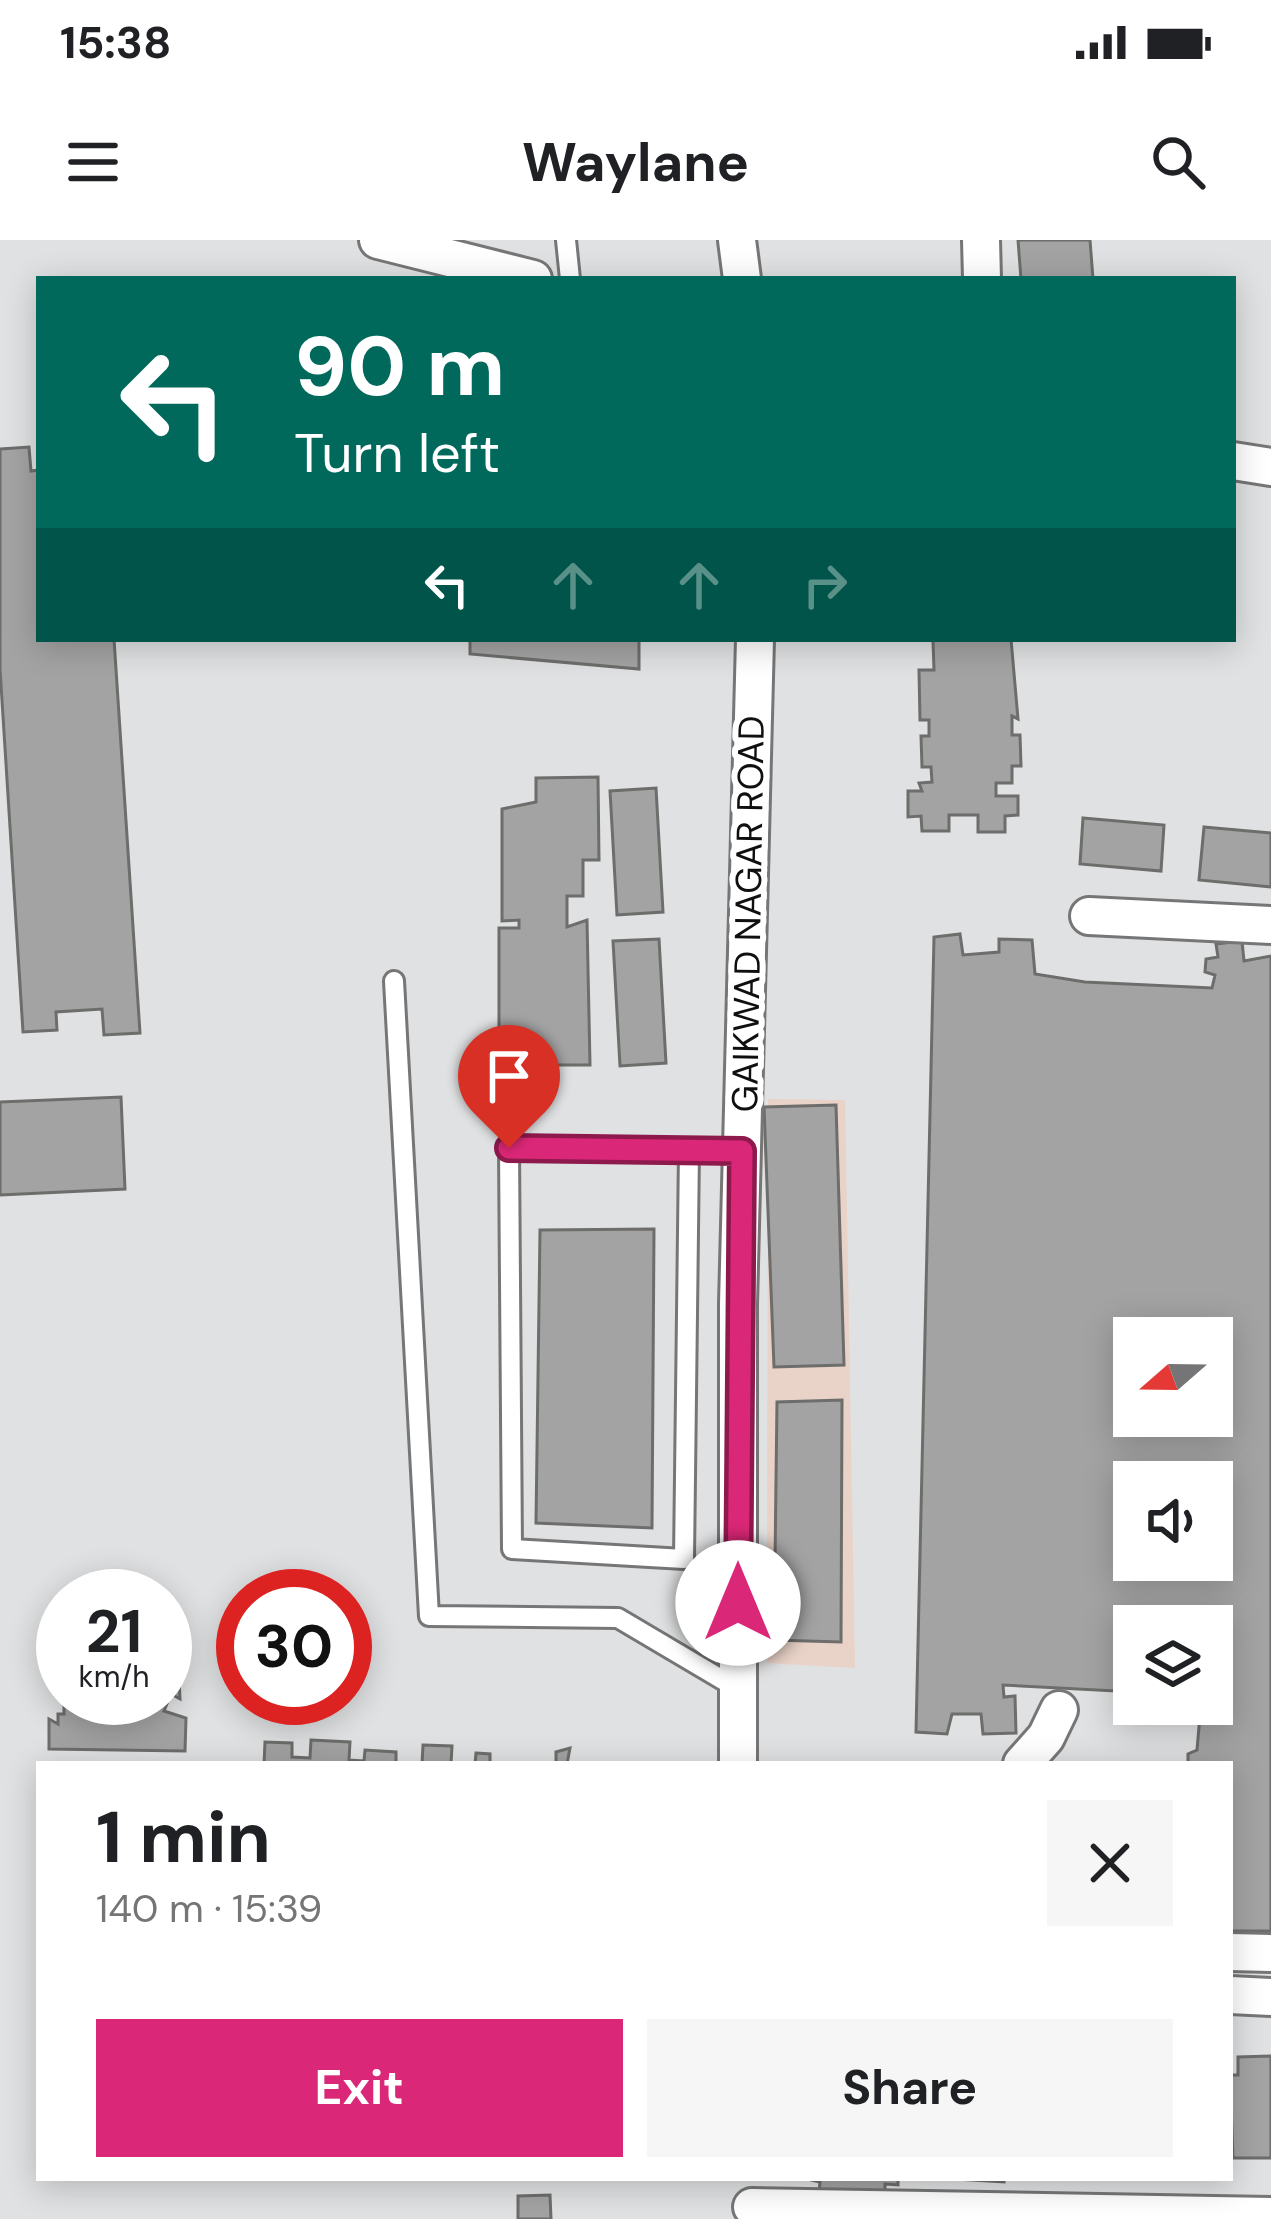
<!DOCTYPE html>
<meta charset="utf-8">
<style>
body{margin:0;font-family:"DM Sans",sans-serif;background:#f6f6f6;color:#202124;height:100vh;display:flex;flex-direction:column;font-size:45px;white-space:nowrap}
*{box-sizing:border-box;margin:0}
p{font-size:39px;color:#757577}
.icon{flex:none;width:66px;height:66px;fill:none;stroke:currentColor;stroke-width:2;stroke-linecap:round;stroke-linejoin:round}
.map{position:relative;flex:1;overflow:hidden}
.side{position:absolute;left:36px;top:1521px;width:1197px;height:420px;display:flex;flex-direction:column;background:#fff;border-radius:0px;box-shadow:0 6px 30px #0003}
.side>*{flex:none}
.top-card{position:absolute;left:36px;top:36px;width:1200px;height:366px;border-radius:0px;box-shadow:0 6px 30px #0003;background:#00695c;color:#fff;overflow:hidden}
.needle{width:78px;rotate:250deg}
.controls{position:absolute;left:1113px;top:1077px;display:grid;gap:24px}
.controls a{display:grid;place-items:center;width:120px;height:120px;border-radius:0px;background:#fff;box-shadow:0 6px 30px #0003;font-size:60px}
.speed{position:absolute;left:36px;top:1329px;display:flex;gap:24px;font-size:60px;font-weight:700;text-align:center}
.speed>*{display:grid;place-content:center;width:156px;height:156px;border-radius:50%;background:#fff;box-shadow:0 6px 30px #0003;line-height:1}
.speed small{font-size:30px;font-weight:400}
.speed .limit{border:18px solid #d22;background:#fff;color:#111}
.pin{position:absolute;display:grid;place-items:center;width:102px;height:102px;color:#fff;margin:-123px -51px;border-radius:50% 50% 50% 0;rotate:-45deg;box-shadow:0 0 12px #0007}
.pin .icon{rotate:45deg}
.me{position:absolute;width:132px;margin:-66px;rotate:0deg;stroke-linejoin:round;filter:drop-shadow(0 0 9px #0008)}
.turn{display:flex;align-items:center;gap:42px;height:252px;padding:0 60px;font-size:54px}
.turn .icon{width:156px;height:156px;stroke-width:2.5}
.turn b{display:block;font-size:84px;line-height:102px}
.lanes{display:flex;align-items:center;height:114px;padding:0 60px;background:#0003;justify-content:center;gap:60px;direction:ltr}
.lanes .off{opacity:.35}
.round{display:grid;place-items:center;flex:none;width:126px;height:126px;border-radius:0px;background:#f6f6f6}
.headline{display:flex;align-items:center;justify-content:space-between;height:204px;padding:0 60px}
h1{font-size:72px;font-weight:700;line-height:90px}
.action{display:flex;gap:24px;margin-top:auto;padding:24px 60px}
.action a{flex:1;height:138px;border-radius:0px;background:#db2777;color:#fff;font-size:48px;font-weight:700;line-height:138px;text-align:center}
.action a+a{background:#f6f6f6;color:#202124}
.status{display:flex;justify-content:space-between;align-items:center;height:84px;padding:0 60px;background:#fff;direction:ltr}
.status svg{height:33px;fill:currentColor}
header{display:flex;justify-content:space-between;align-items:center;height:156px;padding:0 60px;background:#fff;font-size:54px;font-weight:700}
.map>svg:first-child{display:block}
.commercial{fill:#e9d2c7}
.building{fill:#a4a3a3;stroke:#6d6d6c;stroke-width:3;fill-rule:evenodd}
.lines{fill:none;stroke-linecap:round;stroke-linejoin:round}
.lane-casing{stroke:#767677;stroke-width:24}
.street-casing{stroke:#767677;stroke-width:42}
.lane{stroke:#fff;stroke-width:18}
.street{stroke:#fff;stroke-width:36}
.route-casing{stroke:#8e194d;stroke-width:30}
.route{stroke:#db2777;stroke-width:21}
.labels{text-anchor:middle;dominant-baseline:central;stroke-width:12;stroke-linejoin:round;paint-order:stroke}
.street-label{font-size:36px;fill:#0f0f0f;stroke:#fff}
</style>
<div class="status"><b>15:38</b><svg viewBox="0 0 49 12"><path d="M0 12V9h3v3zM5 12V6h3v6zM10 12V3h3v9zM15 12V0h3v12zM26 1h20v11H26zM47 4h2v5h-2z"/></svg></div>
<header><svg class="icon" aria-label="menu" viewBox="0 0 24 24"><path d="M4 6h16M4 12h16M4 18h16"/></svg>Waylane<svg class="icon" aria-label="search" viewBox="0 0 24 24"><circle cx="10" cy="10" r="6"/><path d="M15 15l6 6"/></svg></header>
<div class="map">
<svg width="1271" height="1979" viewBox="0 0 1271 1979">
<rect width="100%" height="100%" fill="#e0e1e2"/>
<path class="commercial" d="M768,859L845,860L855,1428L767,1423Z"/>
<g class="building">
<path d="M1018,0H1090L1093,39H1021Z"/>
<path d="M29,207L31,231L39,230V399H114L140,793L104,795L102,769L56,772L57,790L23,792L0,429V209Z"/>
<path d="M470,399H639V429L470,414Z"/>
<path d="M925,399H1011L1018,479L1012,476V495H1020L1021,526H1012V543H996V556H1018V575L1005,576V592H978V575H949V591H922L921,576L908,577V551H922L919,543L932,542L931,527H922L921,496H929V480H920L919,430H934L933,401Z"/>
<path d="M598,537L599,620H583V656H567V687L587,680L590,825H538V810H519V798L499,797V688H519V680L502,681V569L536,562V538Z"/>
<path d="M656,548L663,672L617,675L610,551Z"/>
<path d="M1083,578L1164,585L1161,631L1080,624Z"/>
<path d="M1204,587L1271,593V647L1199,640Z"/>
<path d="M960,694L963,715L999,712V699L1032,700L1035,734L1085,742L1212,748L1215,735L1205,732L1206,719L1218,717L1216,704L1242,701L1244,721L1271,716V1691H1230V1524H1188V1514L1197,1510L1201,1464H1212V1386H1134V1452L1003,1445L1004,1457L1015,1456L1016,1493L983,1494L981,1474H952L947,1494L916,1492L934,697ZM1134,1098H1212V1176H1134ZM1134,1242H1212V1320H1134Z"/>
<path d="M659,699L666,823L620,826L613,701Z"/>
<path d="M121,857L125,949L0,955V862Z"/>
<path d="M836,865L844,1125L774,1127L764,867Z"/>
<path d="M654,989L652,1288L536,1283L540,990Z"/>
<path d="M842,1160L841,1402L774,1400L777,1162Z"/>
<path d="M179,1437L180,1459L171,1454L164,1471L186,1478L185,1511L49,1509V1479L58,1484V1474H64V1466H74V1458H165V1438Z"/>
<path d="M311,1500L350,1502L349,1520L364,1521L365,1510L396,1512V1524H264L265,1502L292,1503V1517L310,1518Z"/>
<path d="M423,1505L452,1506L451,1524H422Z"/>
<path d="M570,1508L567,1524H556V1512Z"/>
<path d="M476,1513L490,1514V1524H475Z"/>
<path d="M1271,1816V1918H1233L1230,1835H1238V1817Z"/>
<path d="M803,1938H898V1945L885,1944V1955L819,1952L820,1942Z"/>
<path d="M938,1938H1004V1942Z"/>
<path d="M550,1955L551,1979H518V1956Z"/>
</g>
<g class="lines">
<defs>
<g id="lane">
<path d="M566,0L570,39"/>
<path d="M394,741L429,1376L618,1378L738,1449"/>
<path d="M689,910L684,1319L512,1309L509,908L689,910L742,911"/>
</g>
<g id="street">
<path d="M378,0L533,39"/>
<path d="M737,0L742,39"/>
<path d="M981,0L982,39"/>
<path d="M1233,221L1271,227"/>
<path d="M1089,676L1271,685"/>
<path d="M738,1524V1064L755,399"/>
<path d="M1022,1524L1046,1497L1059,1470"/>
<path d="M1230,1712L1271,1713"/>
<path d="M1230,1755L1271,1757"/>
<path d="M752,1967L1271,1976"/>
</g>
</defs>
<use href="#lane" class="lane-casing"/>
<use href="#street" class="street-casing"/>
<use href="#lane" class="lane"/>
<use href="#street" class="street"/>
</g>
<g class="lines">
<defs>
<path id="route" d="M509,908L742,911L738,1363"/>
</defs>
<use href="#route" class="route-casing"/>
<use href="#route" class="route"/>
</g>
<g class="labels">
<g class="street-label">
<text transform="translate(748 674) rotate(-89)">GAIKWAD NAGAR ROAD</text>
</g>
</g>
</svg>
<div class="controls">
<a><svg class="needle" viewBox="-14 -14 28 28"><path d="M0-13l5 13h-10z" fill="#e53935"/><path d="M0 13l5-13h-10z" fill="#757577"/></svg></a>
<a><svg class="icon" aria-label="sound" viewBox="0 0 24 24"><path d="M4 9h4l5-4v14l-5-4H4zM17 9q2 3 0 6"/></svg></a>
<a><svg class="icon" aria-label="layers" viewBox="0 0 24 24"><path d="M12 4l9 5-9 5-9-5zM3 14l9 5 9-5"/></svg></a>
</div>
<div class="speed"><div>21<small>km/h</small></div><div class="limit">30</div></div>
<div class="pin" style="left:509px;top:908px;background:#d93025"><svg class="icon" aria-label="arrive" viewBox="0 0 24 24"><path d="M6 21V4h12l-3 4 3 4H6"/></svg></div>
<svg class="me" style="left:738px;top:1363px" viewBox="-20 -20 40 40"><circle r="19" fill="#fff"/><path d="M0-13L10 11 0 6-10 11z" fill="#db2777"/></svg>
<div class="top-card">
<div class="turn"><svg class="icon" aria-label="left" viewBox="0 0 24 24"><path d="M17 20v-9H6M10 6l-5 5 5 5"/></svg><div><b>90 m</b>Turn left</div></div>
<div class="lanes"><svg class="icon" aria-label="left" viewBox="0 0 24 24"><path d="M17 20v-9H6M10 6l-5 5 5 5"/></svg><svg class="icon off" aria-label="ahead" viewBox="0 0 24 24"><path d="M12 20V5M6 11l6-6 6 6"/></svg><svg class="icon off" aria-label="ahead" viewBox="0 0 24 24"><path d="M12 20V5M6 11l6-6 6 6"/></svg><svg class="icon off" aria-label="right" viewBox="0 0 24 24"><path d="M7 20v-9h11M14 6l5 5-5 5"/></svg></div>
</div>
<section class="side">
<div class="headline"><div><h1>1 min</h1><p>140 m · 15:39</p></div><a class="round"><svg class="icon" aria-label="close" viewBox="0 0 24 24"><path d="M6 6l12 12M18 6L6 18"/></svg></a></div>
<div class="action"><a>Exit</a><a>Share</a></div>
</section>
</div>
